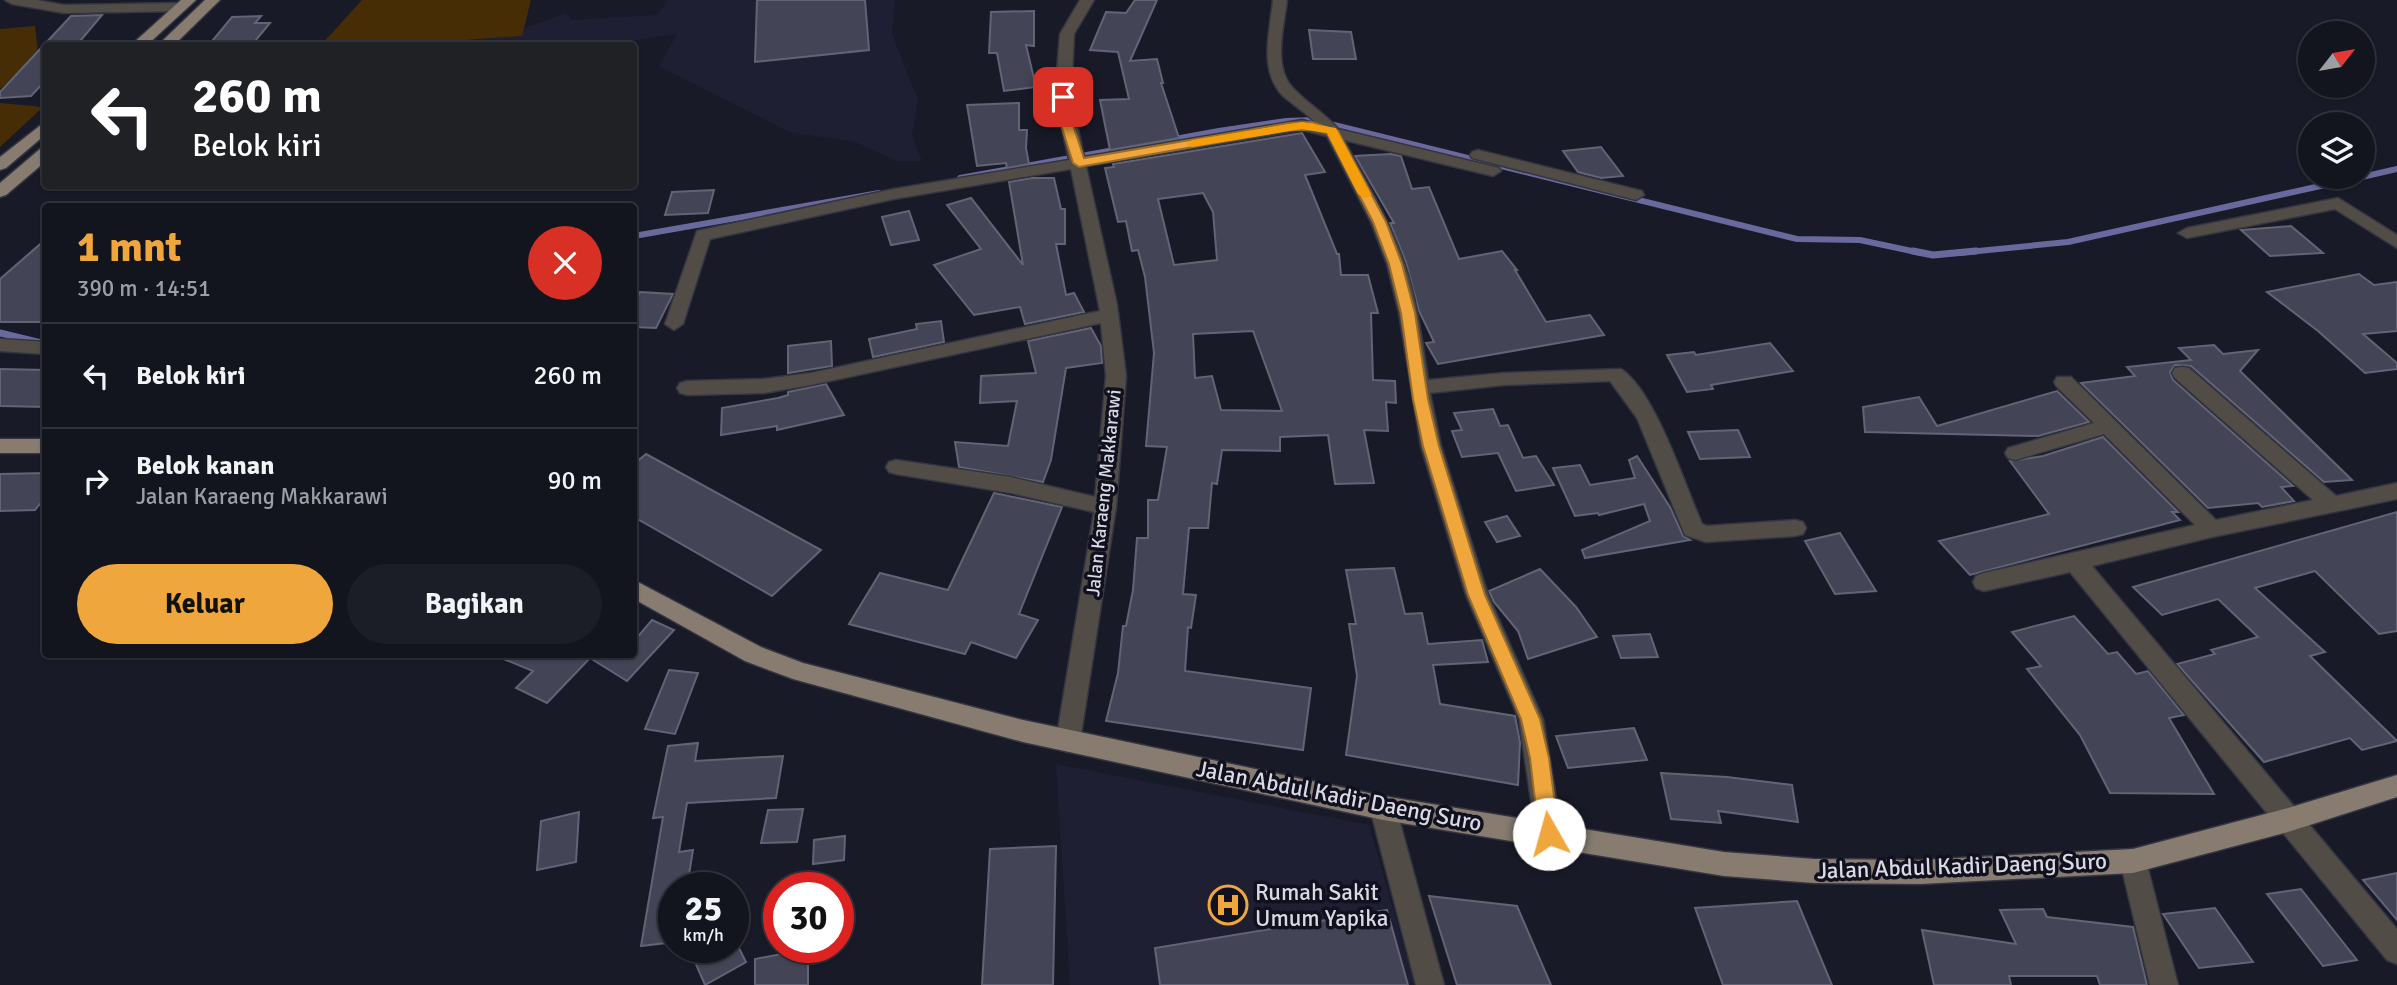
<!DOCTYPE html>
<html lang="id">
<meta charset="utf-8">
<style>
body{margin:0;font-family:Signika,sans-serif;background:#1b1d27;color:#f1f3f6;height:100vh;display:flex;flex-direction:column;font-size:26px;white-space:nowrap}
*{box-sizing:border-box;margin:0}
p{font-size:23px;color:#9c9ea4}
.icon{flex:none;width:38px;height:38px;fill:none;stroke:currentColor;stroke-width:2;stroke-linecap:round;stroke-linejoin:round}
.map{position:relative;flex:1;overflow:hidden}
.side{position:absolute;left:42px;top:203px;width:595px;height:455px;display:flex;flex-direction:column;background:#12141e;border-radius:7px;box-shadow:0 2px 5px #0004,0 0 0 2px #31333c}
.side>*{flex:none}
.hud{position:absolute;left:42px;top:42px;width:595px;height:147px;border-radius:7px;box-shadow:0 2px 5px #0004,0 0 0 2px #31333c;background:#202124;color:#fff;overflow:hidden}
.needle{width:46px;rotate:59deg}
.tools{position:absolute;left:2298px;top:21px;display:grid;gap:14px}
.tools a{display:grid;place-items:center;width:77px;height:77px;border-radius:50%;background:#12141e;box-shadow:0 2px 5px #0004,0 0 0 2px #31333c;font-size:35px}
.speed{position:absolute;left:658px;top:872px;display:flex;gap:14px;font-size:35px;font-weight:700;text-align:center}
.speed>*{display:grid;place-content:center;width:91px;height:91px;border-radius:50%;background:#12141e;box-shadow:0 2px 5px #0004,0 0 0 2px #31333c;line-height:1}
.speed small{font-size:18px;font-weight:400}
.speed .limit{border:10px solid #d22;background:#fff;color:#111}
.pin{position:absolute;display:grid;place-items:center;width:60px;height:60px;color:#fff;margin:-30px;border-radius:14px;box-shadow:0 4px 10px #0006}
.me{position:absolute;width:77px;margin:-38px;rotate:353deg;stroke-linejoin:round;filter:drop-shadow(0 0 5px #0008)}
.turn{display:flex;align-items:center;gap:24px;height:147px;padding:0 35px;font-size:32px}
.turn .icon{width:91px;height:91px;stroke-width:2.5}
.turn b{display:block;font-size:49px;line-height:60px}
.round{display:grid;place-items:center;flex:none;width:74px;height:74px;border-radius:37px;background:#1b1d27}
.summary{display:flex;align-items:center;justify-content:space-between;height:119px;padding:0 35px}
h1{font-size:42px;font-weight:800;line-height:52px;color:#efa73d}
.cta{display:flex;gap:14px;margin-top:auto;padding:14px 35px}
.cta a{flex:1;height:80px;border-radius:42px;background:#efa73d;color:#111;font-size:28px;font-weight:800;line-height:80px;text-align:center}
.cta a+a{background:#1b1d27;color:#f1f3f6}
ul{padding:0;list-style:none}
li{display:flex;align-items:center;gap:21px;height:105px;padding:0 35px;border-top:2px solid #31333c}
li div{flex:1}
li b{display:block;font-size:26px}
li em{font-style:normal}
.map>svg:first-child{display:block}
.built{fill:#1e1f33}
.green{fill:#472d05}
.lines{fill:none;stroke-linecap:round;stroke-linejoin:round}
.stream-far1{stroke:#6a699e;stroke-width:6}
.stream{stroke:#6a699e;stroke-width:7}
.building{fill:#434556;stroke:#626476;stroke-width:2;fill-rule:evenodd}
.minor-casing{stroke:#333542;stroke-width:3}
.major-casing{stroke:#333542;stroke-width:3}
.minor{fill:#514c45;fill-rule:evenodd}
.major{fill:#877c6f;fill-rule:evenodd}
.route{fill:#efa73d;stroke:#9b6d28;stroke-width:2}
.slow{fill:#f59e0b}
.labels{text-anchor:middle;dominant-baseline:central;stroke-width:7;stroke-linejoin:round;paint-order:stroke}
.street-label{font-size:19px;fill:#d8d9e3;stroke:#10101e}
.near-street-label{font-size:23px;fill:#d8d9e3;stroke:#10101e}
.near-poi-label{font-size:23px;fill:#d8d9e3;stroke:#10101e;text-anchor:start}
</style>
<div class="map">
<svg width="2397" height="985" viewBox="0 0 2397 985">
<rect width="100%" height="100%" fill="#181a28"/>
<g class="built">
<path d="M668,0H895L892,34L918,100L912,136L922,161H898L855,142L790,132L659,66L677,34L602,45L387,46L497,38L566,13L572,20L657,15Z"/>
<path d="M1056,764L1369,825L1415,985H1070Z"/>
</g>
<g class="green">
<path d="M362,0H531L522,36L398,45H321Z"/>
<path d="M35,26L38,52L0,89V29Z"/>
<path d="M0,103L43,107L0,147Z"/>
</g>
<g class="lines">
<g class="stream-far1">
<path d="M2362,177L2397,169"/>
<path d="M960,178L1219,131L1286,121L1314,120L1797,239L1860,240L1921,253"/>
<path d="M634,236L879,193"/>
<path d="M1958,253L2068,242L2361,177"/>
</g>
<g class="stream">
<path d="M1913,251L1933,255L1976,251"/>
<path d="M0,333L41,343"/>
</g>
</g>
<g class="building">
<path d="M757,0H865L869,50L755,62Z"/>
<path d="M1135,0H1157L1130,61L1157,59L1163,83H1161L1179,138L1110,150L1100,100L1129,99L1118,52L1090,50L1106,12L1126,13Z"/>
<path d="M1034,11V46L1026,45L1036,87L1004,91L997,53H989L991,12Z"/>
<path d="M102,15L76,46H46V80L31,96L0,98V92L71,16Z"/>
<path d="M261,16L255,23H270L251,46H208L232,17Z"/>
<path d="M1309,30L1351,32L1356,59H1313Z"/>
<path d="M1019,103V130H1027L1026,148L1029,164L1007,168L1006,163L977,166L967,105Z"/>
<path d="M1302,133L1325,172L1305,175L1337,254H1339L1341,275H1368L1378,313H1371L1373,380L1395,381L1396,403L1386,402L1388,431L1364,430L1374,483L1335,484L1328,435L1280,437V451L1222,450L1217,484L1212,483L1208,528H1189L1183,594L1196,595L1191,628L1188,627L1185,671L1311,688L1303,750L1106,721L1118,673L1123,626H1126L1133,590L1137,538H1148V500H1158L1167,447L1146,446L1154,353L1145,277L1138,250L1132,251L1126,221L1118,222L1105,168L1114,167L1113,164ZM1203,193L1213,212L1217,260L1174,265L1158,199ZM1253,331L1282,411L1221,410L1212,376L1195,378L1193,334Z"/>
<path d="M1601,147L1623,176L1601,178L1578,172L1563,151Z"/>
<path d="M1391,154L1401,156L1412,189L1429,187L1459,259L1502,251L1517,270H1515L1546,322L1590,315L1604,335L1438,364L1426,343L1434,342L1419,311L1406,262L1390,223H1394L1355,156Z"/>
<path d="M1032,178H1054L1061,209H1065V244H1056L1066,295L1074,293L1084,312L1025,324L1020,307L974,315L934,265L981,249L947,205L971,198L1023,265L1009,182Z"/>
<path d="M714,190L708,213L665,215L672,192Z"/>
<path d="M909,211L919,240L891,245L882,217Z"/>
<path d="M2291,226L2323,253L2270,256L2241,230Z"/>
<path d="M46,239V322H0V279Z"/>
<path d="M2359,274L2374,285L2397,282V331L2363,334L2397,363V369L2365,373L2318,331L2267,292Z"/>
<path d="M640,292L673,294L656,328L634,327V304Z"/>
<path d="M941,321L944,342L873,357L869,339L917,329L916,324Z"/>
<path d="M1091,328L1101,346L1102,363L1066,368L1051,460L1043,482L959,467L955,442L1008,446L1017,401L980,403L981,376L1036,373L1028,341Z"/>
<path d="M831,341L832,366L788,373V346Z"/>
<path d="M1770,343L1793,371L1711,385L1713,389L1687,392L1667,355L1694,352L1696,355Z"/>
<path d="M2214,345L2223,354L2258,350L2240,371L2352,480L2324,482L2191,366L2175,365L2170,372L2173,380L2293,486L2281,487L2294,501L2262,507L2258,503L2208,508L2081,383L2135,376L2127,367L2191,360L2179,348Z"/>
<path d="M0,369L46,370V407L0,406Z"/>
<path d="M826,384L844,415L777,430V426L721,435L722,408L778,398L788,395V392Z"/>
<path d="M2057,391L2089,422L2038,436L1865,432L1863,407L1919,397L1937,426Z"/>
<path d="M1493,409L1500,426L1508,425L1523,458L1536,456L1554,485L1516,491L1498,453L1462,457L1452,431L1462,430L1454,413Z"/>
<path d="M1738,430L1750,457L1700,459L1688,432Z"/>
<path d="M2103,437L2178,512H2172L2180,520L1970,575L1939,541L2049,514L2010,461L2043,456Z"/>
<path d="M646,454L821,550L772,596L634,517V464Z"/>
<path d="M1637,456L1670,507L1683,536L1690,540L1585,558L1582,550L1650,521L1644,504L1599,515L1598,513L1575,516L1553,468L1580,465L1590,485L1635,478L1629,460Z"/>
<path d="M46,473V496L35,510L0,511V474Z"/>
<path d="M994,493L1062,507L1019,614L1038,620L1016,658L971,642L965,654L849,624L880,573L948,590Z"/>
<path d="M2397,512V631L2379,634L2315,571L2255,588L2325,652L2310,656L2397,741L2362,750L2350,738L2264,762L2177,664L2215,654L2211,650L2258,637L2218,599L2162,615L2133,587Z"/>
<path d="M1507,516L1520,536L1497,542L1485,522Z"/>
<path d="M1840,533L1876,591L1835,594L1805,541Z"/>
<path d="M1394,568L1405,614L1422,613L1428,644L1482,640L1488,662L1433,665L1440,704L1515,716L1520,742L1518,785L1346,755L1357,676L1349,624H1356L1346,570Z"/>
<path d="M1540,569L1576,607L1597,637L1528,659L1518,631L1494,602L1489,591Z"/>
<path d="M2074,616L2108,654L2117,652L2136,674L2148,671L2184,715L2169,718L2214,794L2110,793L2080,735L2027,669L2041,666L2012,632Z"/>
<path d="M652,620L674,630L627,681L590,658L547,703L516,688L533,671L494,655L634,654V641Z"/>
<path d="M1650,634L1658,657L1621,658L1613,636Z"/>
<path d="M669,670L698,673L675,734L645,729Z"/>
<path d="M1634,728L1647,760L1568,768L1556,736Z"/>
<path d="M698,743L695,761L783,756L776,798L687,803L679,852L693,850L687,887H674V942L641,946L663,817L653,818L668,746Z"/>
<path d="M1661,773L1727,777L1792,785L1798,822L1718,811L1721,823L1671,819Z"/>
<path d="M803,809L797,842L761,843L768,810Z"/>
<path d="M579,812L576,862L537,870L541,821Z"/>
<path d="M845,836L844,860L813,864L814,840Z"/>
<path d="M1056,846L1053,985H982L990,849Z"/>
<path d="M2397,873V920L2363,880Z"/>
<path d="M2301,889L2357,960L2323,966L2267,894Z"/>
<path d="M1429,896L1517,906L1551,985H1457Z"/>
<path d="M1797,901L1832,985H1723L1695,908Z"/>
<path d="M2215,908L2253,962L2199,968L2163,914Z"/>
<path d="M2043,909L2047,917L2133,927L2147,985H2100L2097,976H2009L2011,985H1934L1922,930L2016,944L2000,910Z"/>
<path d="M1387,910L1408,985H1160L1155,948Z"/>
<path d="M735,940L746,962L705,985L695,962L723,947H733Z"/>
<path d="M808,949V985H755V959Z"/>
</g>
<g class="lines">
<defs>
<g id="minor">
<path d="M5,0H36L64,5L181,3L188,7L181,11L64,13L12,4Z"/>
<path d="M1080,0H1094L1074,34L1071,97L1084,157L1302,120L1317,124C1307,113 1294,106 1283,96C1258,70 1270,32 1273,0H1287C1284,27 1272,68 1294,89C1308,104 1325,113 1338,129L1499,168L1501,171L1493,176L1344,140C1365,180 1389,220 1404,263C1417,300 1422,341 1428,380L1504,373L1621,369C1655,391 1685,485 1702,524L1707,526L1795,520L1803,522L1806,528L1803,534L1795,536L1706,542L1685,535L1637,418L1610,381L1504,385L1430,393L1441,446L1488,595L1543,719L1562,834L1558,842L1549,846L1540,842L1536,834L1519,719L1466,595L1421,446L1399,313L1387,264L1371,222L1327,136L1302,130L1086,166L1117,305L1126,376L1116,507L1080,741L1077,749L1068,752L1059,749L1056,741L1094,512L1011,493L896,474L889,472L886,467L889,462L896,460L1011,477L1095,497L1106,376L1101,323L811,385L764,393L687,395L680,393L677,388L680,383L687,381L764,379L811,373L1100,311L1071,169L894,199L710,239L683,324L674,330L665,324L697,231L894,189L1069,160L1055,97L1060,34Z"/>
<path d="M1478,150L1642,191L1644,195L1636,200L1472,158L1470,155L1472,152Z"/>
<path d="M2338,198L2397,235V248L2335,209L2187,238L2178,233L2187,228Z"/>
<path d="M0,339L46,342V354L0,351Z"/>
<path d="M2182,367L2189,368L2336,496L2397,483V499L2212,537L2092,566L2397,929V964L2387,960L2070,572L1984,591L1976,588L1973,582L1976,576L1984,573L2195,525L2104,434L2015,460L2008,458L2005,453L2008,448L2094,423L2057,387L2054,382L2057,377H2071L2216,520L2313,500L2175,378L2172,373L2175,368Z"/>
<path d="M1383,796L1392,800L1396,808L1444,985H1416L1370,808L1374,800Z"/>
<path d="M2133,849L2142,852L2146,861L2178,985H2150L2120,861L2124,852Z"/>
</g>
<g id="major">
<path d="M181,0H196L146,46H130Z"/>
<path d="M205,0H220L173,46H157Z"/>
<path d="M46,121V134L6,168L0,170V157Z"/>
<path d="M46,147V161L6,195L0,197V183L40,149Z"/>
<rect x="0" y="439" width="46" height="14"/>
<path d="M634,580L761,647L803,663L1023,720L1383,796L1724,852L1814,859L1920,860L2133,849L2288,808L2397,775V797L2288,832L2133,873L1920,884L1814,883L1724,876L1383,820L1023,742L793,679L745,661L634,599Z"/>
</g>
</defs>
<use href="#minor" class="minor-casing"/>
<use href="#major" class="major-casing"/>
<use href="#minor" class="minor"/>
<use href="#major" class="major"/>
</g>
<path class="route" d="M1063,93L1069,97L1074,128L1084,158L1289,123L1312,122L1338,131L1386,222L1402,264L1415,313L1428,399L1439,446L1485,595L1540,719L1549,758L1559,834L1556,840L1549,843L1542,840L1539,834L1530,758L1521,719L1468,595L1423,446L1413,399L1401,313L1389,264L1373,222L1327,133L1312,130H1289L1079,167L1073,163L1062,128L1058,97Z"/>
<path class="slow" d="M1302,122L1336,128L1371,194L1369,197L1364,198L1358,194L1327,133L1302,129L1192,147L1186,144L1192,140Z"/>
<defs>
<symbol id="hospital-ring" viewBox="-11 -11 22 22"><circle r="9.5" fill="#10101e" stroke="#efa73d" stroke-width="1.5"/><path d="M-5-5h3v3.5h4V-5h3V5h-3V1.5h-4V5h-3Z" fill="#efa73d"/></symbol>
</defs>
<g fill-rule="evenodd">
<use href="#hospital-ring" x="1206" y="883" width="44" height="44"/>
</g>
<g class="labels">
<g class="street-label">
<text transform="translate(1104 493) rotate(-84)">Jalan Karaeng Makkarawi</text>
</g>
<g class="near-street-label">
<text transform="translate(1339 796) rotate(11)">Jalan Abdul Kadir Daeng Suro</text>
<text transform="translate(1962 866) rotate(-2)">Jalan Abdul Kadir Daeng Suro</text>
</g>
<g class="near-poi-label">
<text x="1255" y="892">Rumah Sakit<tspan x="1255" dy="26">Umum Yapika</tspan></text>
</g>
</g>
</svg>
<div class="tools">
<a><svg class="needle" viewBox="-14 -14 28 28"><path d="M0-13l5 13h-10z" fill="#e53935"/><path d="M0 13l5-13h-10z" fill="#9c9ea4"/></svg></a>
<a><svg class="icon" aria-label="layers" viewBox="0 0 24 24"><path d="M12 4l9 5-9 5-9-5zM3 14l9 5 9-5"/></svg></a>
</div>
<div class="speed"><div>25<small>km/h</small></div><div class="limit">30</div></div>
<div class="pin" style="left:1063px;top:97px;background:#d93025"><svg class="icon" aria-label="arrive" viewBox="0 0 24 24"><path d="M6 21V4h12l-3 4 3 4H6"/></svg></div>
<svg class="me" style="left:1549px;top:834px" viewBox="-20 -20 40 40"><circle r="19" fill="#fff"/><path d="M0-13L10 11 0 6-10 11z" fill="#efa73d"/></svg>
<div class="hud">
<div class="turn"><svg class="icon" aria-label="left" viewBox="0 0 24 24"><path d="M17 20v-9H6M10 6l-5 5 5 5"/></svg><div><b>260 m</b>Belok kiri</div></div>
</div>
<section class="side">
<div class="summary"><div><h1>1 mnt</h1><p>390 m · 14:51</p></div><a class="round" style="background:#d93025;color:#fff"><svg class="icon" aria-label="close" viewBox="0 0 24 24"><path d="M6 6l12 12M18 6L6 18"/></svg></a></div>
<ul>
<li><svg class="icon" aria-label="left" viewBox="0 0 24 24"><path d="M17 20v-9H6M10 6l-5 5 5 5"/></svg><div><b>Belok kiri</b></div><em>260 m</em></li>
<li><svg class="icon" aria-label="right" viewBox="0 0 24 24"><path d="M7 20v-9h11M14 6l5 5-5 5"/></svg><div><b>Belok kanan</b><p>Jalan Karaeng Makkarawi</p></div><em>90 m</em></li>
</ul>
<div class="cta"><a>Keluar</a><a>Bagikan</a></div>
</section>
</div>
